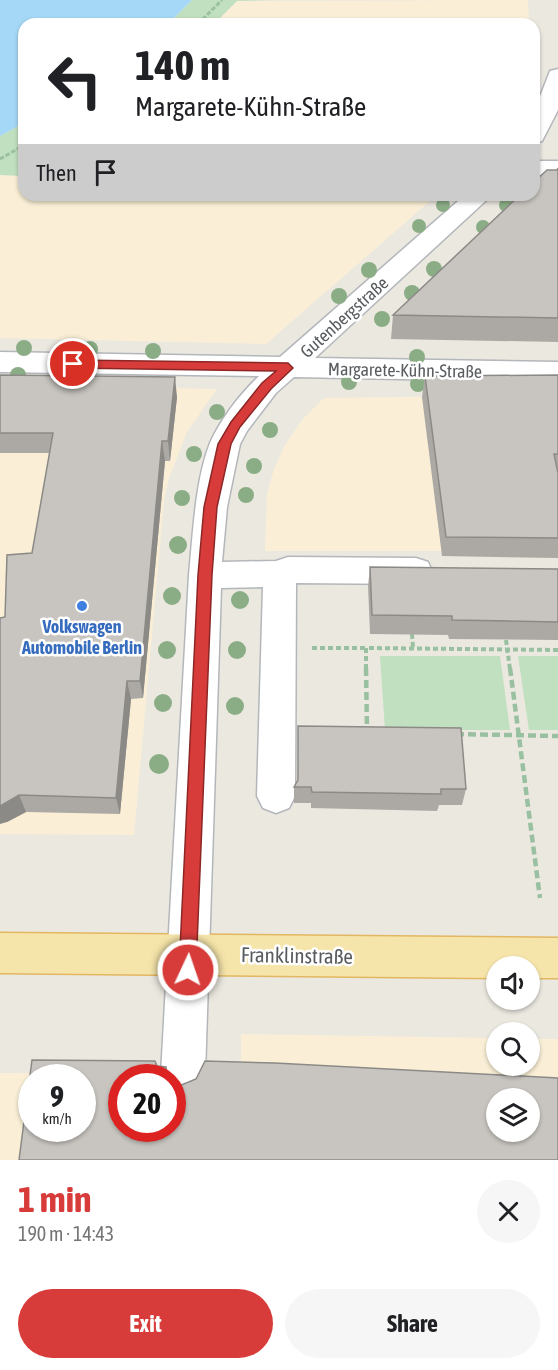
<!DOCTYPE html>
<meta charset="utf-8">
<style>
body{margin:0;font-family:"Asap Condensed",sans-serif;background:#f6f6f6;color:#202124;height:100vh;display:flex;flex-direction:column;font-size:22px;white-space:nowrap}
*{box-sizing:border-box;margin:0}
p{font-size:20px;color:#757577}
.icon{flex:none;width:33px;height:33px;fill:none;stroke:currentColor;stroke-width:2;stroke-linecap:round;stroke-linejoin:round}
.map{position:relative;height:1160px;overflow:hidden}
.sheet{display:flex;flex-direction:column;background:#fff;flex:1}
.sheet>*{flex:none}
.guide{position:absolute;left:18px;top:18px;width:522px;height:183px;border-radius:18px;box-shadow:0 2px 4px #0004;background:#fff;color:#202124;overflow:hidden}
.buttons{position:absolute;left:486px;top:956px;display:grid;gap:12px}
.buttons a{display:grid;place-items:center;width:54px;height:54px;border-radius:50%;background:#fff;box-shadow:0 2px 4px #0004;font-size:30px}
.speed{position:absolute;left:18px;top:1064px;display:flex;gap:12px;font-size:30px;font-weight:700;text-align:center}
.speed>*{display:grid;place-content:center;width:78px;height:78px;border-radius:50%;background:#fff;box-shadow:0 2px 4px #0004;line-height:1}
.speed small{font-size:15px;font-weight:400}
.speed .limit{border:9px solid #d22;background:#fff;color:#111}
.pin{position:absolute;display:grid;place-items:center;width:51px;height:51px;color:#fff;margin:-26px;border:3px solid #fff;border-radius:50%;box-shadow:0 2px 6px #0007}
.me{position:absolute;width:66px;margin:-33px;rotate:3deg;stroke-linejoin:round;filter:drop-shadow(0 0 4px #0008)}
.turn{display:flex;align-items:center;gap:21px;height:126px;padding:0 18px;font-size:27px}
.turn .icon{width:78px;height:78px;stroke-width:2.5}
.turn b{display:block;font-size:42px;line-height:51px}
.then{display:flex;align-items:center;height:57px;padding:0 18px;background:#0003;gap:12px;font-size:22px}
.round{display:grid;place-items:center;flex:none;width:63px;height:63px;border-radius:32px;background:#f6f6f6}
.overview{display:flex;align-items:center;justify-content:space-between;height:102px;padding:0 18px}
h1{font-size:36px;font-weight:700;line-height:45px;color:#d73c3a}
.cta{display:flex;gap:12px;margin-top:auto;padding:12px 18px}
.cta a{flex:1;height:69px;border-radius:36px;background:#d73c3a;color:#fff;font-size:24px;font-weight:700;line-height:69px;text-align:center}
.cta a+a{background:#f6f6f6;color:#202124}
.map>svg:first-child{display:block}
.commercial{fill:#faefd6;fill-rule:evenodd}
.green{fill:#c1e0bf}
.water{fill:#a5d8f6}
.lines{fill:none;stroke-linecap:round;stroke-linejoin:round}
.minor-casing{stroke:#b3b6ba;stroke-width:3}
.major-casing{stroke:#e3b661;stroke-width:3}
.path-far2{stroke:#99c1a1;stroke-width:3;stroke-dasharray:4.5 2;stroke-linecap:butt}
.path-far1{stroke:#99c1a1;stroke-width:4;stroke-dasharray:5 3;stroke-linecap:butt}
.path{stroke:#99c1a1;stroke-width:4.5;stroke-dasharray:8 4;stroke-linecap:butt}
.minor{fill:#fff;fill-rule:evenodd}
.major{fill:#f6e5aa;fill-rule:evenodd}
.tree{fill:#8bad85}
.wall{fill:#aca9a5}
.shaded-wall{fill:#8c8a86}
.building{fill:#c8c5c0;stroke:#8c8a86;stroke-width:1.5;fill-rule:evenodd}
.route{fill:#d73c3a;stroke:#8c2726;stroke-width:1.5}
.shop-dot{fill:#3f7fe0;stroke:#fff;stroke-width:2}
.labels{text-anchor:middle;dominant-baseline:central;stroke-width:5;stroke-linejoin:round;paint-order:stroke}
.street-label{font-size:18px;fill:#595d60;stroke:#fff}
.shop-label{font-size:18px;font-weight:bold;fill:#366cbe;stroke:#fff}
.near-street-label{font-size:21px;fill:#595d60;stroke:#fff}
</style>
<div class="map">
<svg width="558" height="1160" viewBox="0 0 558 1160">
<rect width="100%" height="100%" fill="#ebe8e0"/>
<g class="commercial">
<path d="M528,0L529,24H214L237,1Z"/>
<path d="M0,175L24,176V195H437L266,344L0,338Z"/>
<path d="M0,384L217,389L187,432L169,478L164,501L134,835L0,834Z"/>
<path d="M558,395L442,551H265L267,494L274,469L285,445L302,420L324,398Z"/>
<path d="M241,1034L496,1038V1065H530V1039H558V1160H0V1073L241,1074ZM32,1077H82V1128H32ZM122,1077H172V1128H122ZM496,1098H530V1131H496Z"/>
</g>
<g class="green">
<path d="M192,0H271L237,1L214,24H168Z"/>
<path d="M24,123V176L0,175V136Z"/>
<path d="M380,656H500L510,730H385Z"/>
<path d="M518,656H558V730H529Z"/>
</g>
<path class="water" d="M0,0H192L168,24H24V123L0,136Z"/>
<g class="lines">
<defs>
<g id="minor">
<path d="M558,69V110L542,141L534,143V112L550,71Z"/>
<rect x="534" y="161" width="24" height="14"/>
<path d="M465,195H492L315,358L558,362V382L294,377L276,393L247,431L240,444L227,507L222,562L276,561L288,557L416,558L428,562L432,571L428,580L416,584L296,583L295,796L289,808L276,813L263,808L257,796L263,587L221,588L205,1074L198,1089L183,1096L172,1091V1077H162L161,1074L189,575C193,535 195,481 210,443C220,420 240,394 259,376L0,372V352L280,357Z"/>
</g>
<path id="major" d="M0,933L558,938V978H530V966H496V978L0,973Z"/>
</defs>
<use href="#minor" class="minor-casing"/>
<use href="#major" class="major-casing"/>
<g class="path-far2">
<path d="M198,24L222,0"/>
<path d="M0,159L24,145"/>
</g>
<g class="path-far1">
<path d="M412,634L413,648"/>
<path d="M506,640L510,669"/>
<path d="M312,648H366"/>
<path d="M366,669V648L558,650"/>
</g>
<g class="path">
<path d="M366,668L367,731"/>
<path d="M510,668L540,898"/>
<path d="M456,734L558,736"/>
</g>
<use href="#minor" class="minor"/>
<use href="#major" class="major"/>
</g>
<g class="tree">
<circle cx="443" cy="205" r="7"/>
<circle cx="506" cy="205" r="7"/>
<circle cx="419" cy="226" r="7"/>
<circle cx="483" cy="227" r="7"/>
<circle cx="434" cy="269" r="8"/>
<circle cx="369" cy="270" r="8"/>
<circle cx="412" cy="293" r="8"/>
<circle cx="339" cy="296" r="8"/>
<circle cx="382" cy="319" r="8"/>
<circle cx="24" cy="348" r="8"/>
<circle cx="90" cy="349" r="8"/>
<circle cx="153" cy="351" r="8"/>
<circle cx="417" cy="357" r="8"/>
<circle cx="18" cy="375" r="8"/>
<circle cx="349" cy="382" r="8"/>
<circle cx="418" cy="384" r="8"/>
<circle cx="217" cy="412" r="8"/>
<circle cx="270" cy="430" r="8"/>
<circle cx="194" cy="454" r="8"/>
<circle cx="254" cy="466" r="8"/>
<circle cx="246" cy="495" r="8"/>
<circle cx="182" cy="498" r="8"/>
<circle cx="178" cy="545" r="9"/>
<circle cx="172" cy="596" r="9"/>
<circle cx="240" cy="600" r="9"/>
<circle cx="167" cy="650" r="9"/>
<circle cx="237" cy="650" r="9"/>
<circle cx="163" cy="703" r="9"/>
<circle cx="235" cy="706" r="9"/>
<circle cx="159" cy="764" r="10"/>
</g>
<g class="wall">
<path d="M558,168V342L391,339L393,315L557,170Z"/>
<path d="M0,375L177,397L170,461H165L143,698L131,699L120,814L26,812L7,822L5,617L32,553L50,453H0Z"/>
<path d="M558,375V558L442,556L422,397L425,376Z"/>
<path d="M370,567L558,569V640L449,639L448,635L370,634L368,586Z"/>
<path d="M294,787L466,789L462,805H439L437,811L311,808V803H294Z"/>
</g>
<g class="shaded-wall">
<path d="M175,377L177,397L170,461L168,441Z"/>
<path d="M162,441L165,461L143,698L140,681Z"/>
<path d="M127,681L131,699L120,814L116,798Z"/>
<path d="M19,795L26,812L7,822L0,824V806Z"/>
</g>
<g class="building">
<path d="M558,168V318L393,315L520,195H534V182L547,170H557Z"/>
<path d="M0,375L175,377L168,441H162L140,681H127L116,798L19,795L0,806V618L5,617L7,555L32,553L53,433H0Z"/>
<path d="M558,375V454H554L558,473V538L446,537L425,376Z"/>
<path d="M370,567L558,569V622L452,620V616L372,615Z"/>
<path d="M298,726L461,728L466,789H441V794L312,792L311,787H294L298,780Z"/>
<path d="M32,1060L155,1061L157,1066L166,1067L167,1077H122V1128H172V1083L179,1086L196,1079L205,1061L275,1063L558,1078V1160H19ZM32,1077H82V1128H32ZM496,1098H530V1131H496Z"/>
</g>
<path class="route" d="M73,360L288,363L293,368L271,389L240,427L231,444L217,507L212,575L196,970L194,976L188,978L182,976L179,970L198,575L204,507L218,444L231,422L262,383L276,371L73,368L67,364Z"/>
<circle class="shop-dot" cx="82" cy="606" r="6"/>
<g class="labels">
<g class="street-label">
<text transform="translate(344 317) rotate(-42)">Gutenbergstraße</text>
<text transform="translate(405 370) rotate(1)">Margarete-Kühn-Straße</text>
</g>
<g class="shop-label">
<text x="82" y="626">Volkswagen<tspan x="82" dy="21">Automobile Berlin</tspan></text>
</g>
<g class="near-street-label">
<text transform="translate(297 955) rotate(1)">Franklinstraße</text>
</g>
</g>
</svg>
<div class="buttons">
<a><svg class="icon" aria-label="sound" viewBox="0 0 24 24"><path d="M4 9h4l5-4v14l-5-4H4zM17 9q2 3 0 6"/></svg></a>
<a><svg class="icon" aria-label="search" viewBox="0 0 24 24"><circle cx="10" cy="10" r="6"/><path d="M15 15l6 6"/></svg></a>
<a><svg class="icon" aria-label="layers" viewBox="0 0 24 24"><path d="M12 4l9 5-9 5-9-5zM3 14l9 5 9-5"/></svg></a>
</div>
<div class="speed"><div>9<small>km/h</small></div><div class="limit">20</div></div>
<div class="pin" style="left:73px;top:364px;background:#d93025"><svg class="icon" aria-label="arrive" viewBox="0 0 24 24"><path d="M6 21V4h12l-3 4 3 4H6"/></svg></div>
<svg class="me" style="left:188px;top:970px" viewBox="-20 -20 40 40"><circle r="17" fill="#d73c3a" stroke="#fff" stroke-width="3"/><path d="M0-11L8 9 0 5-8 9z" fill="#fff"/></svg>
<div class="guide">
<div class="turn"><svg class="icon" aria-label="left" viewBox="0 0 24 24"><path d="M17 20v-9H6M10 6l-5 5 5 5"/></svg><div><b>140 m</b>Margarete-Kühn-Straße</div></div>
<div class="then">Then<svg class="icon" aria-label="arrive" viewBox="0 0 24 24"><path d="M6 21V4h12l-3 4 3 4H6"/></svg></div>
</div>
</div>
<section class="sheet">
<div class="overview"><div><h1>1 min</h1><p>190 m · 14:43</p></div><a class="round"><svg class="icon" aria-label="close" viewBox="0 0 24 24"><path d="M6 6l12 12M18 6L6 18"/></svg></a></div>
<div class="cta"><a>Exit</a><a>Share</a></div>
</section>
